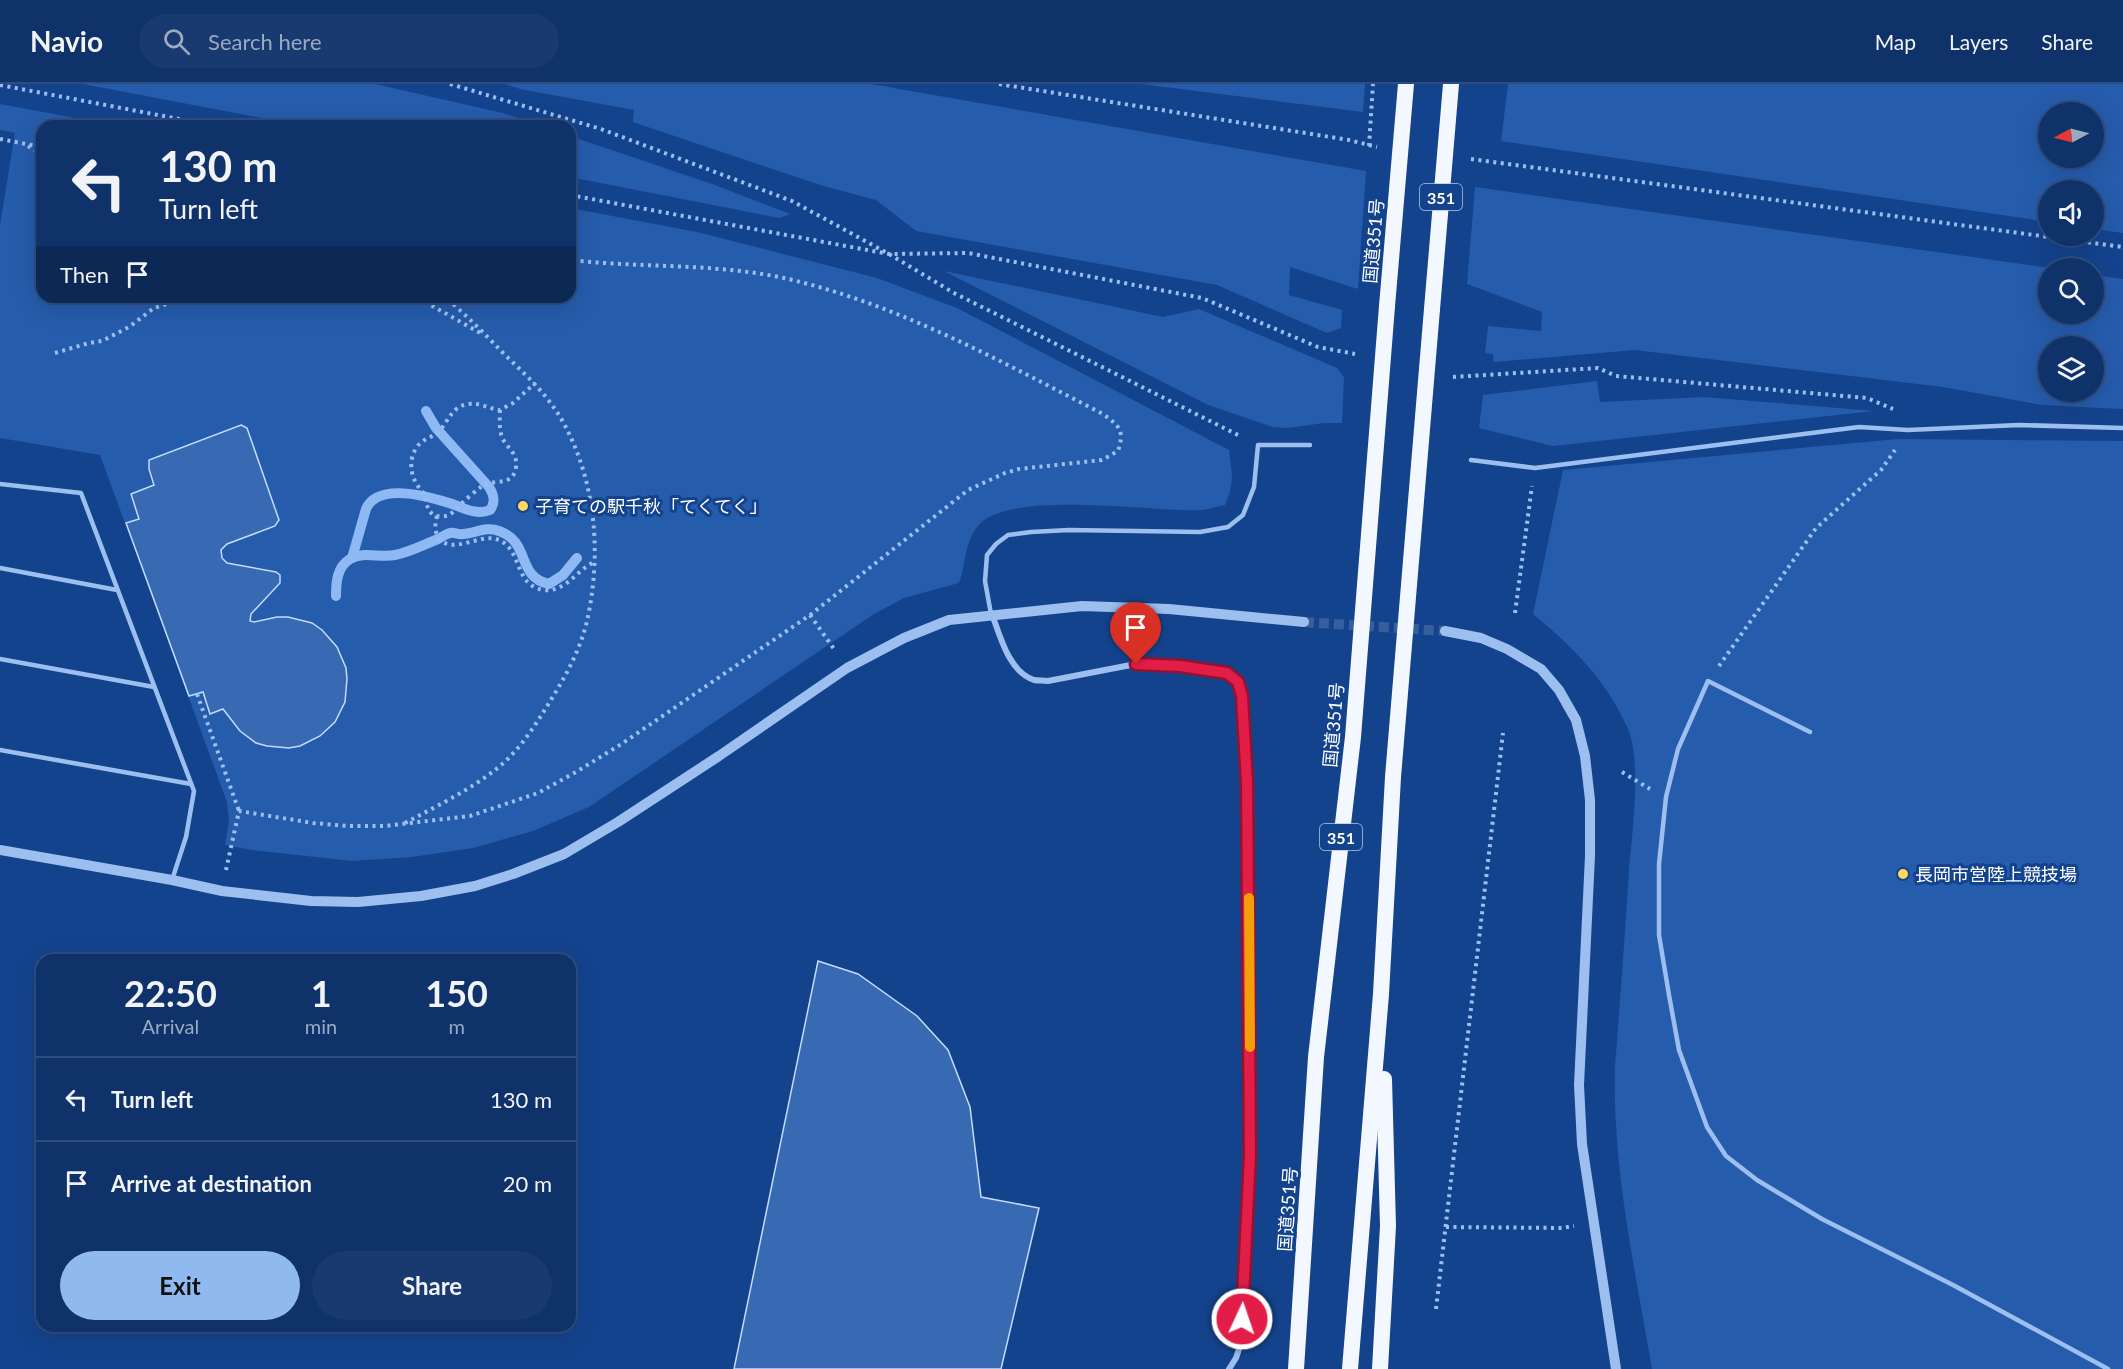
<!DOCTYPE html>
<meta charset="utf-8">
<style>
body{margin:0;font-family:Lato,"Noto Sans JP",sans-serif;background:#183a70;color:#f1f3f6;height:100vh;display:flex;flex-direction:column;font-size:22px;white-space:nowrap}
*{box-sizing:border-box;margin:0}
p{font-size:20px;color:#9baac1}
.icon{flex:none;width:33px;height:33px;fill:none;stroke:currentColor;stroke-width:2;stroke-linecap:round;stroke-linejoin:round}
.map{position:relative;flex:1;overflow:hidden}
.panel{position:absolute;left:36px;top:870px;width:540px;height:378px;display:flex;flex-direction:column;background:#0f326a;border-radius:18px;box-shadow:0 6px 24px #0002,0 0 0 2px #2f4d7e}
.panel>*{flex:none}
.top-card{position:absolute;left:36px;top:36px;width:540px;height:183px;border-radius:18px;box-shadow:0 6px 24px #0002,0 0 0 2px #2f4d7e;background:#0f326a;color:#f1f3f6;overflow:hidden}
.needle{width:39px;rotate:263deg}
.controls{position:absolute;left:2038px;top:18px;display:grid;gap:12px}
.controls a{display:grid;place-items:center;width:66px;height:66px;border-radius:50%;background:#0f326a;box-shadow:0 6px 24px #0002,0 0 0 2px #2f4d7e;font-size:30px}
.pin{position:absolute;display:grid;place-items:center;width:51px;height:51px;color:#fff;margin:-62px -26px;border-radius:50% 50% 50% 0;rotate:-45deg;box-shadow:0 0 6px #0007}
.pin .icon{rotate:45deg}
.me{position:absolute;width:66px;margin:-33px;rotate:3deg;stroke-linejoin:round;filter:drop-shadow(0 0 4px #0008)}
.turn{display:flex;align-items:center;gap:21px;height:126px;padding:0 24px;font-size:27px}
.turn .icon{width:78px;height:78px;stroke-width:2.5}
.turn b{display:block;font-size:42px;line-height:51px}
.then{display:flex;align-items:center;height:57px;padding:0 24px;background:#0003;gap:12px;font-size:22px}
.eta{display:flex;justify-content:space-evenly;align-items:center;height:102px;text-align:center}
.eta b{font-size:36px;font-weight:700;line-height:42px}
.cta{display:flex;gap:12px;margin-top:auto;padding:12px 24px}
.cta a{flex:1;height:69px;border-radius:36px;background:#90b9f0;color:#111;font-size:24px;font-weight:700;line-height:69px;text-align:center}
.cta a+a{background:#183a70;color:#f1f3f6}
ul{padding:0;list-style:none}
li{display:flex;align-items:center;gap:18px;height:84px;padding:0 24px;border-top:2px solid #2f4d7e}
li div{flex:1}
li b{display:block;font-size:22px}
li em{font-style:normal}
header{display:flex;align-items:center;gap:36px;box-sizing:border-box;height:84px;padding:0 30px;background:#0f326a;border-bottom:2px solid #2f4d7e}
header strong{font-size:28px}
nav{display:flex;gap:33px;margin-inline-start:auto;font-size:21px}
.search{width:420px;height:54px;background:#183a70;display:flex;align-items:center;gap:15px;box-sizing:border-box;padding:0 21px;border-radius:33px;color:#9baac1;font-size:22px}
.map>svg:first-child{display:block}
.green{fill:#265cac;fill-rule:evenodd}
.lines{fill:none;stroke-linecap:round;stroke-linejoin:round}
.stream{stroke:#8fb9f4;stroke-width:10}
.building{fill:#386ab4;stroke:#c4dafc;stroke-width:1.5}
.tertiary-tunnel{stroke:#375f9e;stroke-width:10;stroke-dasharray:10 5;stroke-linecap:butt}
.path{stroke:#9dbff0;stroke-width:4;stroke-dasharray:3 4.5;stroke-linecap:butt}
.service{stroke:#9dbff0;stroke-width:4.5}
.minor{stroke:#9dbff0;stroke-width:6}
.tertiary{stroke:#9dbff0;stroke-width:10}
.trunk{stroke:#f3f7ff;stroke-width:16}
.trunk-bridge{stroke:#f3f7ff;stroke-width:16}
.route-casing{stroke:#92132f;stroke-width:15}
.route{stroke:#e11d48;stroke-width:10}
.slow{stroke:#f59e0b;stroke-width:10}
.poi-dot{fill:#ffd85d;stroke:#14438d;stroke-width:2}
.labels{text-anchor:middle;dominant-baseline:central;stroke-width:6;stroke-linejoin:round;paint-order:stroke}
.shield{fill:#14438d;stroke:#b8c7dd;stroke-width:1.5}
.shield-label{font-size:16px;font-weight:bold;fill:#fff}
.street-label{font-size:18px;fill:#fff;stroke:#14438d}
.poi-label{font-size:18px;fill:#fff;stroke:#14438d;text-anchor:start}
</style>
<header>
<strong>Navio</strong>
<div class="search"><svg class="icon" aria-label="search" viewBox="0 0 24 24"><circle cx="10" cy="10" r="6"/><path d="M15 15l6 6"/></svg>Search here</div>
<nav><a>Map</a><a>Layers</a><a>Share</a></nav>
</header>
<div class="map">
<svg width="2123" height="1285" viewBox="0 0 2123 1285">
<rect width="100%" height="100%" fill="#14438d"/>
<g class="green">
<path d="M83,0H375L503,29L541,42H304Z"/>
<path d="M505,0H871L1366,87L1358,205L1290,183L1289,211L1342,226L1341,244L1327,249L1217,201L916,147L876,116L820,101L633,38L634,26L520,5Z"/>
<path d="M1141,0H1365L1363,28Z"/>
<path d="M1508,0H2123V149L2094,145V106H2049V138L1501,57ZM2049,28H2094V74H2049Z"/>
<path d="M0,20L118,42H42V213H570V124L697,148L877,194L957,224L1229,366C1232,389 1235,398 1225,421C1218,422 1210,425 1202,426C1155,429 1006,404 977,443C964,460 966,480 959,499L904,514L874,530L589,723L533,747L473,764L412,773L352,777L252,766L225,761L229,737L227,718L100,371L0,354V141L15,49L0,46Z"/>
<path d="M570,52L715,101L790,130L779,134L570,93Z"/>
<path d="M1475,103L2050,184L2049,230H2094V191L2123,195V325L2042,321L1943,303L1635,266L1494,278L1493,270L1485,269L1488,242L1541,247L1542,228L1467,200ZM2049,262H2094V308H2049Z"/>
<path d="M944,187L1163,233L1199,225L1337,284L1344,293L1342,339H1324L1288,344L1273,343L1208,321Z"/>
<path d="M1597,297L1600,318L1704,313L1874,327L1553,362L1479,344L1483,311Z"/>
<path d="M1898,355L2123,357V1285H1652C1635,1185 1612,1084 1615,982C1620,917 1625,852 1629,786C1632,749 1642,679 1628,645C1608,598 1572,562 1533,530L1563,386Z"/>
</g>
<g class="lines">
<g class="stream">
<path d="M352,474L366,425C378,398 427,412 449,419C462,423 476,432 490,426C496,418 494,411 489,403L436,344L426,327"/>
<path d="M336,512C336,498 337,483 350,475C363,467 380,474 395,471C410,468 423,461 438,455C442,453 446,450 450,449C455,448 459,451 463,450C476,449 486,442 499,447C531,458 516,493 549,500L563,491L577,474"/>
</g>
</g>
<g class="building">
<path d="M241,341L247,344L279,436L275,442L227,460L221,466L222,474L227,479L276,488L280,491V499L251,530L250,537L254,538L277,533H288L312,539L322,546L337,563L346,584L347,595L345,618L335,638L320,652L300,662L289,664L267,662L256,659L240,647L223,625L210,630L203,608L189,612L126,439L139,435L131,410L154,401L149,385V376Z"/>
<path d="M818,877L858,890L917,932L948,966L970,1023L981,1113L1039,1124L1001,1285H734Z"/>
</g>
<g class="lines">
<path class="tertiary-tunnel" d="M1304,538L1445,547"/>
<g class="path">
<path d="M450,0L601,45L792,117L889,170L954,209L1242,353"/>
<path d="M999,0L1349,56L1377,63"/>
<path d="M0,1L216,42"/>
<path d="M0,55L42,63"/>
<path d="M28,62L42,71"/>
<path d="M1369,62L1373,0"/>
<path d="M1471,75L2123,163"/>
<path d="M570,111L889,170L968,169L1202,214L1318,263L1355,270"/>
<path d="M411,213L422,216L482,250"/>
<path d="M55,269L89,259L102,257L129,243L154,224L189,213"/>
<path d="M1453,293L1598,284L1616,292L1867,314L1893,325"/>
<path d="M500,326C500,334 499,342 501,350C504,363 518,367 516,383C513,404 493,394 482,402C476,407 467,414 461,420C452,430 447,435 433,431C426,424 427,419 424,410C422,406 418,403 416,399C410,388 409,374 417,363C422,355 432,354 439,347C449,337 451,323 468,320C480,318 489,325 500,326L513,319L535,299"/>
<path d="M437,432C435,440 434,447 439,454C452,471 479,450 496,455C523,463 513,501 543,506C565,509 577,486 594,478"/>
<path d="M1515,529L1532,402"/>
<path d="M810,531L834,565"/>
<path d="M1719,582L1816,444L1881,386L1895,366"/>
<path d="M197,610L239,727"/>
<path d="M1622,688L1650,705"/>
<path d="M405,739C435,723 468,707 495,686C515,671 531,648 544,627C561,600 578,572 586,541C602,475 597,399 563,338C548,311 526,291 504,270C485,250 466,231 445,213"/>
<path d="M226,786L239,727L313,739L348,742H385L470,732L538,709L576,688L623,659L810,531L968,406L1005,389L1019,385L1102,376L1118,367C1125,346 1119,342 1103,330C1000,277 898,220 784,194C713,179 641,184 570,176"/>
<path d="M1446,1143L1562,1144L1574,1142"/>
<path d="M1436,1225L1503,649"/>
</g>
<g class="service">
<path d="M1471,376L1535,384L1859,343L1908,346L2019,341L2123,344"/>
<path d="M0,400L81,409L194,707L186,753L172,796"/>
<path d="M0,484L117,506"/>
<path d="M991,530L985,497L987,471L996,460L1008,451L1031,448L1069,446L1200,448L1228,443L1243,431L1254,403L1258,361H1310"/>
<path d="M0,575L154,603"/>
<path d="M1810,648L1708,597L1678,665L1666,713L1659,780V851L1669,911L1679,966L1707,1043L1726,1072L1757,1096L1822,1135L1953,1201L2108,1285"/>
<path d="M0,666L191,700"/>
</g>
<path class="minor" d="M992,530C1000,552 1009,588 1034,596C1038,597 1044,596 1048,597L1136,580L1180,582L1227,589L1238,598L1242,612L1247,677L1250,1071L1241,1259L1236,1274L1229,1285"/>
<g class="tertiary">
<path d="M1445,547L1481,554L1507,565L1541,585L1559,606L1576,636L1585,672L1590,716V772L1579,1001L1582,1060L1616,1285"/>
<path d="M0,766L172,796L222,807L311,817L358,818L421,812L475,802L513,790L564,770L618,738L719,672L847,584L904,554L949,536L1082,522L1169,525L1304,538"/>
</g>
<g class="trunk">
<path d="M1296,1285L1316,973L1353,653L1387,222"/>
<path d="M1350,1285L1381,910L1393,693L1432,225"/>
<path d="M1380,1285L1388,1142L1384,995"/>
</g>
<g class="trunk-bridge">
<path d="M1387,222L1406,0"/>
<path d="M1432,225L1451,0"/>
</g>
</g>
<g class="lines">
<defs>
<path id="route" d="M1136,580L1180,582L1227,589L1238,598L1242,612L1247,699L1250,1071L1242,1235"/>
</defs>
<use href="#route" class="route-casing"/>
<use href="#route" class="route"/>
<path class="slow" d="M1249,814L1250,963"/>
</g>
<g class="poi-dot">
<circle cx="523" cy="422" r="6"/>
<circle cx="1903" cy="790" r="6"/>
</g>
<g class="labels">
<g class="shield">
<rect x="1420" y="100" width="42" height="26" rx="4.5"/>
<rect x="1320" y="740" width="42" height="26" rx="4.5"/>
</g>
<g class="shield-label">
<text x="1441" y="113">351</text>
<text x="1341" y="753">351</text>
</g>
<g class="street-label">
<text transform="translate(1373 157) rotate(-85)">国道351号</text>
<text transform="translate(1333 641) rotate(-85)">国道351号</text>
<text transform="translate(1287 1125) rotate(-86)">国道351号</text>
</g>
<g class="poi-label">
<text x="535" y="422">子育ての駅千秋「てくてく」</text>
<text x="1915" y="790">長岡市営陸上競技場</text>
</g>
</g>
</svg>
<div class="controls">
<a><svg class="needle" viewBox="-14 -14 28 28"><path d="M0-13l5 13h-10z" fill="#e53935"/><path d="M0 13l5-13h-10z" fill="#9baac1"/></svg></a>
<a><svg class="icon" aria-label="sound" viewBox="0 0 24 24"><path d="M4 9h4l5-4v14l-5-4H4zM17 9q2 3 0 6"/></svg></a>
<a><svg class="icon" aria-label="search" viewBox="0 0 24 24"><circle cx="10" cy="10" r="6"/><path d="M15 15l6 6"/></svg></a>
<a><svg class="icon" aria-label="layers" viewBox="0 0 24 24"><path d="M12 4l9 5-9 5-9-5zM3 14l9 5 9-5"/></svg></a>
</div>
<div class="pin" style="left:1136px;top:580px;background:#d93025"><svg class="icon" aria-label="arrive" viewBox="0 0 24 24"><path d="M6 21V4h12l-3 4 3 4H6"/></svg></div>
<svg class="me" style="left:1242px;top:1235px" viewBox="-20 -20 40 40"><circle r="17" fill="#e11d48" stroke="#fff" stroke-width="3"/><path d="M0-11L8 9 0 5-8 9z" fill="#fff"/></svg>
<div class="top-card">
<div class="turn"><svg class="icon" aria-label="left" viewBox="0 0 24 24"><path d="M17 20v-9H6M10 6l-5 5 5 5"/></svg><div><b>130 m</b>Turn left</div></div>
<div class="then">Then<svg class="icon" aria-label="arrive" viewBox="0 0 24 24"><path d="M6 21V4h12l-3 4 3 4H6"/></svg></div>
</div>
<section class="panel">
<div class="eta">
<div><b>22:50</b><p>Arrival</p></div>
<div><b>1</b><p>min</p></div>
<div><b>150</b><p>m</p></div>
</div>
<ul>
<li><svg class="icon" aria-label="left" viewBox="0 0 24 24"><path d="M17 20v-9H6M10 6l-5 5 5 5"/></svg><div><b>Turn left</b></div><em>130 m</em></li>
<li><svg class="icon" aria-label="arrive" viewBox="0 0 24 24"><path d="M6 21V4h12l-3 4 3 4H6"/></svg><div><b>Arrive at destination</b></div><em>20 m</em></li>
</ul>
<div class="cta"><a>Exit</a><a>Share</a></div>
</section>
</div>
